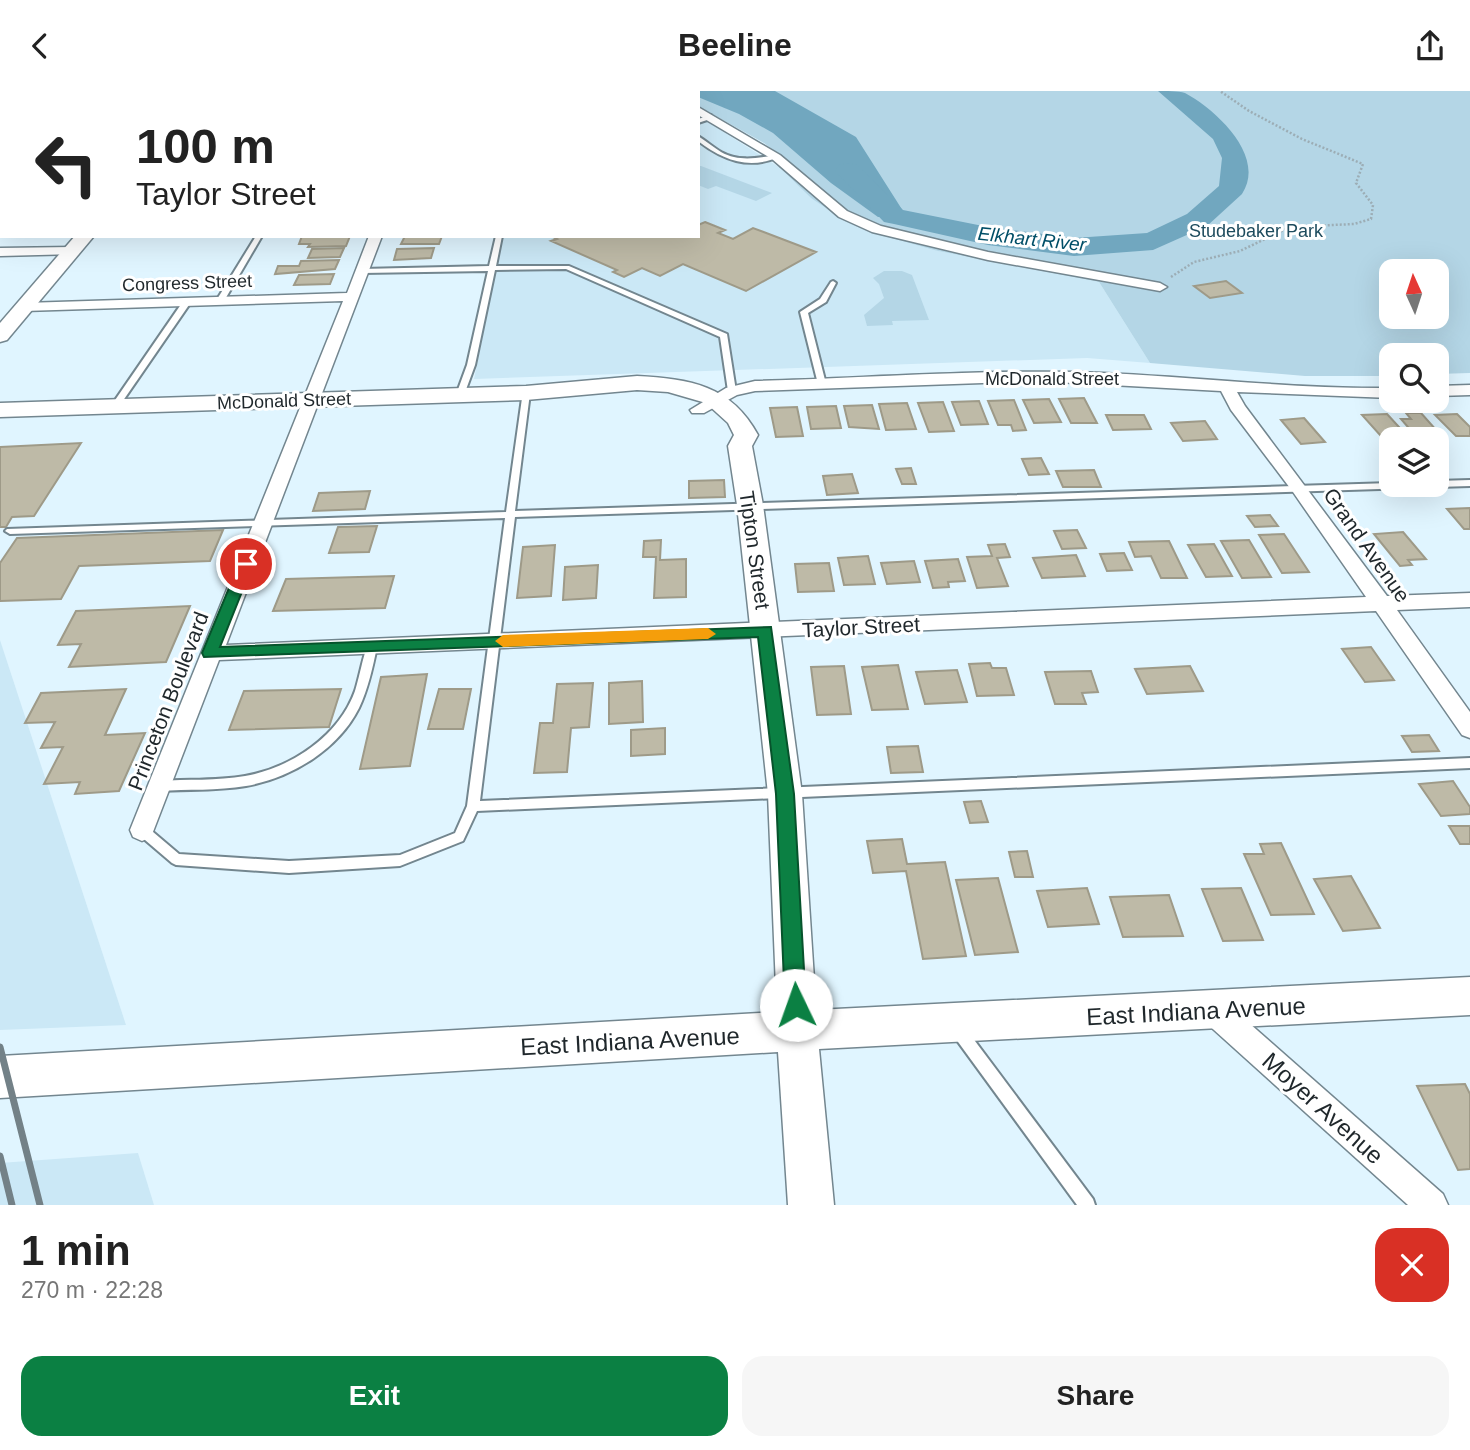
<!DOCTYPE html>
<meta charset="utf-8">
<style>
body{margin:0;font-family:Arial,sans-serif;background:#f6f6f6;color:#222;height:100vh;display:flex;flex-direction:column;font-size:26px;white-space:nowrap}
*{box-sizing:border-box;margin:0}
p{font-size:23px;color:#767676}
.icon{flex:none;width:38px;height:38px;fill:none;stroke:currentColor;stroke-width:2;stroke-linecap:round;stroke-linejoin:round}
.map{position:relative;height:1114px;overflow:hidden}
.drawer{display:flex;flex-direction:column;background:#fff;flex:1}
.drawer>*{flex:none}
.top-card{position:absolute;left:0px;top:0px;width:700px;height:147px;box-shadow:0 7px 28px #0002;background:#fff;color:#222;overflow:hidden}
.needle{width:46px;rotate:357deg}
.buttons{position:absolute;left:1379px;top:168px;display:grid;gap:14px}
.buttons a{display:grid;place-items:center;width:70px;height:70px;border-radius:14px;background:#fff;box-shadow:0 7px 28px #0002;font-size:35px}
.pin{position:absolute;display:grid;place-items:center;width:60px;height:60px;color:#fff;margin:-30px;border:4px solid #fff;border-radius:50%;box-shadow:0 2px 7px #0007}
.me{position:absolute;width:77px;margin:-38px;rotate:357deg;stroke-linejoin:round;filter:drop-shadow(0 0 5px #0008)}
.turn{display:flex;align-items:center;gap:24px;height:147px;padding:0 21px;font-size:32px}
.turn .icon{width:91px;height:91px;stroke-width:2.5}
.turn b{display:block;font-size:49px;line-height:60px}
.round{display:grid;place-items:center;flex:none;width:74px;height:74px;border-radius:21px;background:#f6f6f6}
.head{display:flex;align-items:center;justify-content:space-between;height:119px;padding:0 21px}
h1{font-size:42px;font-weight:700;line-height:52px}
.cta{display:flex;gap:14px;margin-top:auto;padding:14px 21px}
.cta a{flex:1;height:80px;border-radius:21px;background:#0b8043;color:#fff;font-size:28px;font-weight:700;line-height:80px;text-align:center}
.cta a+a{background:#f6f6f6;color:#222}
header{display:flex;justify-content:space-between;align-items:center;height:91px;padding:0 21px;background:#fff;font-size:32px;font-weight:700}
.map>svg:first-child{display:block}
.built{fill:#cbe8f6}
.green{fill:#b4d6e6;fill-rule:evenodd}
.water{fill:#71a7bf}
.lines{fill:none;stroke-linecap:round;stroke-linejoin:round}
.river{fill:#71a7bf;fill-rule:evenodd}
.building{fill:#bebaa7;stroke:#9e9a88;stroke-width:2}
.lane-casing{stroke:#73868f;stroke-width:4}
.street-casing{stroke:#73868f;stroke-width:3}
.secondary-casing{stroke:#73868f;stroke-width:3}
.path{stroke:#9cadb5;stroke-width:2.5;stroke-dasharray:2 2;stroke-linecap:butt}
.lane{fill:#fff;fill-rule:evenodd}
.street{fill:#fff;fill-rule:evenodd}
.secondary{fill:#fff;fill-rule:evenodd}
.rail{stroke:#738187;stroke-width:7}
.route{fill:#0b8043;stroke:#07532c;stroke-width:2}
.slow{fill:#f59e0b}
.labels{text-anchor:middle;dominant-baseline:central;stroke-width:6;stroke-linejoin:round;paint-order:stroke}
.far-park-label{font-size:18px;fill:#1d4b5d;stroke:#fff}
.far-street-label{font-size:18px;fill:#1f272b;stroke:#fff}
.far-water-label{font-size:19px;font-style:italic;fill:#004e67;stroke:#fff}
.street-label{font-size:21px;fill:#1f272b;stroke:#fff}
.near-street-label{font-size:24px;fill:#1f272b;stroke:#fff}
</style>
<header><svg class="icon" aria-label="back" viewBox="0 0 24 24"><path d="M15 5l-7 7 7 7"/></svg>Beeline<svg class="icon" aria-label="share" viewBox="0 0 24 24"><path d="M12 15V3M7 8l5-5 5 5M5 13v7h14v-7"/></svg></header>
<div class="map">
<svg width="1470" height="1114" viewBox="0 0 1470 1114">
<rect width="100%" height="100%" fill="#e0f5ff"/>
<g class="built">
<path d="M698,25L779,76L811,107L938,160L1099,191L1150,272L1087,267L474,288L503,145H698Z"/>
<path d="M0,549L126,934L0,939Z"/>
<path d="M138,1062L154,1114H0V1072Z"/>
</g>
<g class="green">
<path d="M673,0H1470V282L1437,283V264H1391V285H1305L1150,272L1099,191L938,160L888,146L844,129L811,107L779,76L791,73L764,52L698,15V2ZM1391,180H1437V226H1391Z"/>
<path d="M698,75H701L772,102L756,110L716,95L708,98L698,94Z"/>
<path d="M884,180H902L912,184L929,229L892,230L893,234L867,235L864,224L884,207L879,193L873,187Z"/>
</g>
<path class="water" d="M686,0H775L856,46L903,120L894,125L878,126L831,92L773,42L739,23L698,6V2Z"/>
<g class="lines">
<path class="river" d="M1158,0C1166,0 1178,0 1185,2C1215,18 1267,65 1242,103L1207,135L1153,159L1074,165L988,154L894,133L884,131L835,80L839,74L848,72L857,74L903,119L988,136L1074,147L1147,142L1187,123L1219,95L1222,67L1213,48Z"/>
</g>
<g class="building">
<path d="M705,131L725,139L718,142L733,148L753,137L816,161L746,200L683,173L660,185L642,177L624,186L613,181L617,179L551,150L557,148L551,145H698V134Z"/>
<path d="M302,145L315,146L350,145L346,155L308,156L310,153H299Z"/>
<path d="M405,145H442L439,153H401Z"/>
<path d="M344,157L340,166L308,167L312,158Z"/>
<path d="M434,157L431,167L394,169L397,158Z"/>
<path d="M339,169L335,178L275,183L278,175H299L301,170Z"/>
<path d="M334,183L330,193L294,194L299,184Z"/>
<path d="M1226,190L1242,202L1210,207L1194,195Z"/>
<path d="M1084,307L1097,332H1071L1059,308Z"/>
<path d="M1049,308L1061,331L1034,332L1023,309Z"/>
<path d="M1014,309L1026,339L1013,340L1011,334H998L988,310Z"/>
<path d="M979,310L988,333L961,334L952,311Z"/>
<path d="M943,311L954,340L929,341L918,312Z"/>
<path d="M907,312L916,338L886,339L879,313Z"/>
<path d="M872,314L879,338L849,336L844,315Z"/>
<path d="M836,315L841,337L811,338L807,316Z"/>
<path d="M797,316L803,345L776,346L770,317Z"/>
<path d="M1406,322H1421L1438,341L1413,342L1401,328H1411Z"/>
<path d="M1387,323L1410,348H1391V354H1389L1362,324Z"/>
<path d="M1457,323L1470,336V345H1456L1435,324Z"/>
<path d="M1106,324H1144L1151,338L1113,339Z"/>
<path d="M1304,327L1325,351L1301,353L1281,329Z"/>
<path d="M1205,330L1217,348L1183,350L1171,332Z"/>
<path d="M81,352L34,425L12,426L6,436H0V356Z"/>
<path d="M1041,367L1049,383L1029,384L1022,368Z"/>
<path d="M911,377L916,393H902L896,378Z"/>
<path d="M1094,379L1101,396H1063L1056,380Z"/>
<path d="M852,383L858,402L827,404L823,385Z"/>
<path d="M724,389L725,406L689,407V390Z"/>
<path d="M370,400L365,418L313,420L319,402Z"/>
<path d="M1470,417V438H1464L1447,418Z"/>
<path d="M1270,424L1278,435L1255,436L1247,425Z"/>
<path d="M377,435L369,461L329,462L338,436Z"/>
<path d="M223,439L210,470L79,475L61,508L0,510V472L17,447Z"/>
<path d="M1077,439L1086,457L1062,458L1054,440Z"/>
<path d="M1403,441L1426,468L1408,469L1412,474L1400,475L1374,443Z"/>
<path d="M1284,443L1309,481L1282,482L1259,444Z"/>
<path d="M661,449L660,469L686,468V506L654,507L656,466H643L644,450Z"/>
<path d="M1249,449L1271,486L1242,487L1221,450Z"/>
<path d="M1169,450L1187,487H1161L1151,465L1135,466L1129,451Z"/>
<path d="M1005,453L1010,466L997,467L1008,495L977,497L967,466L992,465L988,454Z"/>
<path d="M1214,453L1232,485L1206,486L1188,454Z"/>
<path d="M555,454L551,505L517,507L523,456Z"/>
<path d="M1124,462L1132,479L1107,480L1100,463Z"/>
<path d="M1076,464L1085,485L1042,487L1033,467Z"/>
<path d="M868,465L875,493L844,494L838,467Z"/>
<path d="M958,468L965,490L948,491L949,496L933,497L925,470Z"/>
<path d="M914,470L920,491L887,493L881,472Z"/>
<path d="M829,472L834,500L798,501L795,473Z"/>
<path d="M598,474L596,507L563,509L565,476Z"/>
<path d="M394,485L385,517L273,520L286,488Z"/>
<path d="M190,515L166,571L69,576L81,553L58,554L76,520Z"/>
<path d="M1371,556L1394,589L1365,591L1342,558Z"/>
<path d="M990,572L992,577H1006L1014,604L977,605L969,573Z"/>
<path d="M898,574L908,618L872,619L862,576Z"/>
<path d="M844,575L851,623L817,624L811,576Z"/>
<path d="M1190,575L1203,600L1147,603L1135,578Z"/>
<path d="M957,579L967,611L925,613L916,581Z"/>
<path d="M1091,580L1098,601L1082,602L1086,613H1055L1045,581Z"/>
<path d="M427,583L410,675L360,678L381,586Z"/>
<path d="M642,590L643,631L609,633V592Z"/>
<path d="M593,592L589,636L571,637L567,681L534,682L540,632H553L557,593Z"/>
<path d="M126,598L105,644L145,642L119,700L75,703L80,691L44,693L63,656L41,657L55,631L25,632L41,602Z"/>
<path d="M341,598L329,636L229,639L244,600Z"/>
<path d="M439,598H471L463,638H428Z"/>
<path d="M665,637V663L631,665V639Z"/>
<path d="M1429,644L1439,660L1412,661L1402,645Z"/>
<path d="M918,655L923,681L891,682L887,656Z"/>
<path d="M1453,690L1470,716V723L1441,725L1419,693Z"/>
<path d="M981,710L988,731L970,732L964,711Z"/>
<path d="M1449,735H1470V753H1460Z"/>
<path d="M902,748L907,773L945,771L966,865L923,868L906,780L873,782L867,750Z"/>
<path d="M1281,752L1314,823L1271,824L1244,763H1264L1260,753Z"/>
<path d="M1027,760L1033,786H1015L1009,761Z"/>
<path d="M1351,785L1380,837L1343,840L1314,788Z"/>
<path d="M998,787L1018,861L975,864L956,789Z"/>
<path d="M1087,797L1099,833L1048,836L1037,800Z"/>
<path d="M1241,797L1263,849L1223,850L1202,798Z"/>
<path d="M1169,804L1183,845L1123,846L1110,806Z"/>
<path d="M1465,993L1470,1003V1078L1458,1079L1417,995Z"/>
</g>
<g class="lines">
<defs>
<g id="lane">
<path d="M78,0H84L83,2H78Z"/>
<path d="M341,0H347L346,2H341Z"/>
<path d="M525,0H531L530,2H525Z"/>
<path d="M711,24L713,27L698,32V28Z"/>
<rect x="0" y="27" width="2" height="4"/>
<path d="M698,45C706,50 713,56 721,61C739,71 757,67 776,64L779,66C748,79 723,69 698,50Z"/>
<path d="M2,72V76L0,77V73Z"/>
<path d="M256,145H262L224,210L217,212L216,210Z"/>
<path d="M496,145H502L496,175H569L727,243L736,300L732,302L728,300L720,246L566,178L495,179L475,274L464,304L460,306H457L456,304L467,274L488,180L362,182L359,180L362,178L489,175Z"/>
<path d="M833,190L836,192L826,211L808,222L826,293L822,295L818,293L800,221L820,208L831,191Z"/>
<path d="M184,209L191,211L118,317H112L111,315Z"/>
<path d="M523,300H529L530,302L515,420L1391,392V394H1415L1411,397L515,426L480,710L1470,667V677L477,720L463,750L400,775L289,782L176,774L172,772L138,743L136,739L138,735L142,734L146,735L179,763L289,770L400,764L455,742L467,715L505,427L10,443L5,440L7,438L506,421Z"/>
<path d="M1470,389V395L1437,396L1433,394H1437V390Z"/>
<path d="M372,551L377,555C373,576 368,598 359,617C338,659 291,687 246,695C217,700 188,698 159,700L155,698L153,695L155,692L159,690C187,688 217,690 245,685C291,677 339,645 355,600C358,592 365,557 368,554C369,552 371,552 372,551Z"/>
<path d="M958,932L963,934L1093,1108L1095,1114H1077L953,944L951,939L953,934Z"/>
</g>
<g id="street">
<path d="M428,0H438L427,2Z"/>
<path d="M661,0H672L673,2H662Z"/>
<path d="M698,16L780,64L847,120L881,135L988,161L1160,192L1167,196L1160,200L988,169L872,141L839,126L772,68L698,24Z"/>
<rect x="0" y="81" width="2" height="8"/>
<path d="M369,145H382L226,554L1366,506L1293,401L1231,319L1221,300L1038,290L755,300L737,304L704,322H692L690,319L726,297L755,290C863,287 971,279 1078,281C1183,284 1286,298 1391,297V307L1237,301L1245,315L1387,505L1470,502V516L1397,519L1470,621V647L1462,644L1376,520L219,569L151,746L142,750L133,746L130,739L343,210L24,220L17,216L24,212L347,202Z"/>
<path d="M72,156L77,157V163L0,165V157Z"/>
<path d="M1470,294V304L1437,305V295Z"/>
<path d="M1214,906L1224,910L1443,1103L1448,1114H1408L1204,930L1200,920L1204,910Z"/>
</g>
<g id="secondary">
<path d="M197,0H211L196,2Z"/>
<path d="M75,145H94L7,249L0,251V232Z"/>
<path d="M637,285C690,288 731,294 758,344L752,355L763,414L802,703L816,919L1470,886V924L819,958L834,1114H788L778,961L0,1007V965L777,921L768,703L737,414L728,355L734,344L728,332L706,312L668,301L637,299L526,309L0,326V312L526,295Z"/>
</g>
</defs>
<use href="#lane" class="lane-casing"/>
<use href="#street" class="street-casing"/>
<use href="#secondary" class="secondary-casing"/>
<path class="path" d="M1171,186L1194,171L1240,160L1290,136L1354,133L1371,128L1373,114L1356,92L1363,73L1302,48L1249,20L1220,0"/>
<use href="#lane" class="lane"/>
<use href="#street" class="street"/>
<use href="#secondary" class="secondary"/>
<g class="rail">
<path d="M0,956L40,1114"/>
<path d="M0,1065L12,1114"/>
</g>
</g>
<path class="route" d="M246,468L253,473L220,556L771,536L794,703L806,914L803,921L796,924L788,921L785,914L776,703L758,546L204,566L202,562L239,473Z"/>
<path class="slow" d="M708,537L716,543L708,548L503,556L495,550L503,544Z"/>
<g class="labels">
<g class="far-park-label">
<text x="1256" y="140">Studebaker Park</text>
</g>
<g class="far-street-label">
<text transform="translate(187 192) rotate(-2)">Congress Street</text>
<text x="1052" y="288">McDonald Street</text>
<text transform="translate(284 310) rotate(-2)">McDonald Street</text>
</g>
<g class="far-water-label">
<text transform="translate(1032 148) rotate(6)">Elkhart River</text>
</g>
<g class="street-label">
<text transform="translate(1367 454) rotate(55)">Grand Avenue</text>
<text transform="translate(755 459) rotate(82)">Tipton Street</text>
<text transform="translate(861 536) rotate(-3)">Taylor Street</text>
<text transform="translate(168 610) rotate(-69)">Princeton Boulevard</text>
</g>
<g class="near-street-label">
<text transform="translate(1196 920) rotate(-3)">East Indiana Avenue</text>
<text transform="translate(630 950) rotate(-3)">East Indiana Avenue</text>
<text transform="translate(1323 1017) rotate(42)">Moyer Avenue</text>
</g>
</g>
</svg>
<div class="buttons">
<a><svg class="needle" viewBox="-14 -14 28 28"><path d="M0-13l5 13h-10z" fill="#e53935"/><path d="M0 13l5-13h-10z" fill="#767676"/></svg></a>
<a><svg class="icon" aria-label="search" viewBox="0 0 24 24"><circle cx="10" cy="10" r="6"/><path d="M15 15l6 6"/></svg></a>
<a><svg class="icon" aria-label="layers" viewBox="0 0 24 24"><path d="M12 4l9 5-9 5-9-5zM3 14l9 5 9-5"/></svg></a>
</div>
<div class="pin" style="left:246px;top:473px;background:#d93025"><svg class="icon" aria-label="arrive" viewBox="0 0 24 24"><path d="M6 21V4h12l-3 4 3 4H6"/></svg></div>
<svg class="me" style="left:796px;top:914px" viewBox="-20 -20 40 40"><circle r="19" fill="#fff"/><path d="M0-13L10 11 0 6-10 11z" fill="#0b8043"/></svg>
<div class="top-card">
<div class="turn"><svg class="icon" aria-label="left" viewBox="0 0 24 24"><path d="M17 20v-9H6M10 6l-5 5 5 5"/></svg><div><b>100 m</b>Taylor Street</div></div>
</div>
</div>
<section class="drawer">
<div class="head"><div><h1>1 min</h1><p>270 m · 22:28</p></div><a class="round" style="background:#d93025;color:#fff"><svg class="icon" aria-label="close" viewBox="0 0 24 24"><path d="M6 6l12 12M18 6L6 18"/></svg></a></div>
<div class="cta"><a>Exit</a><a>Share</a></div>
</section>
